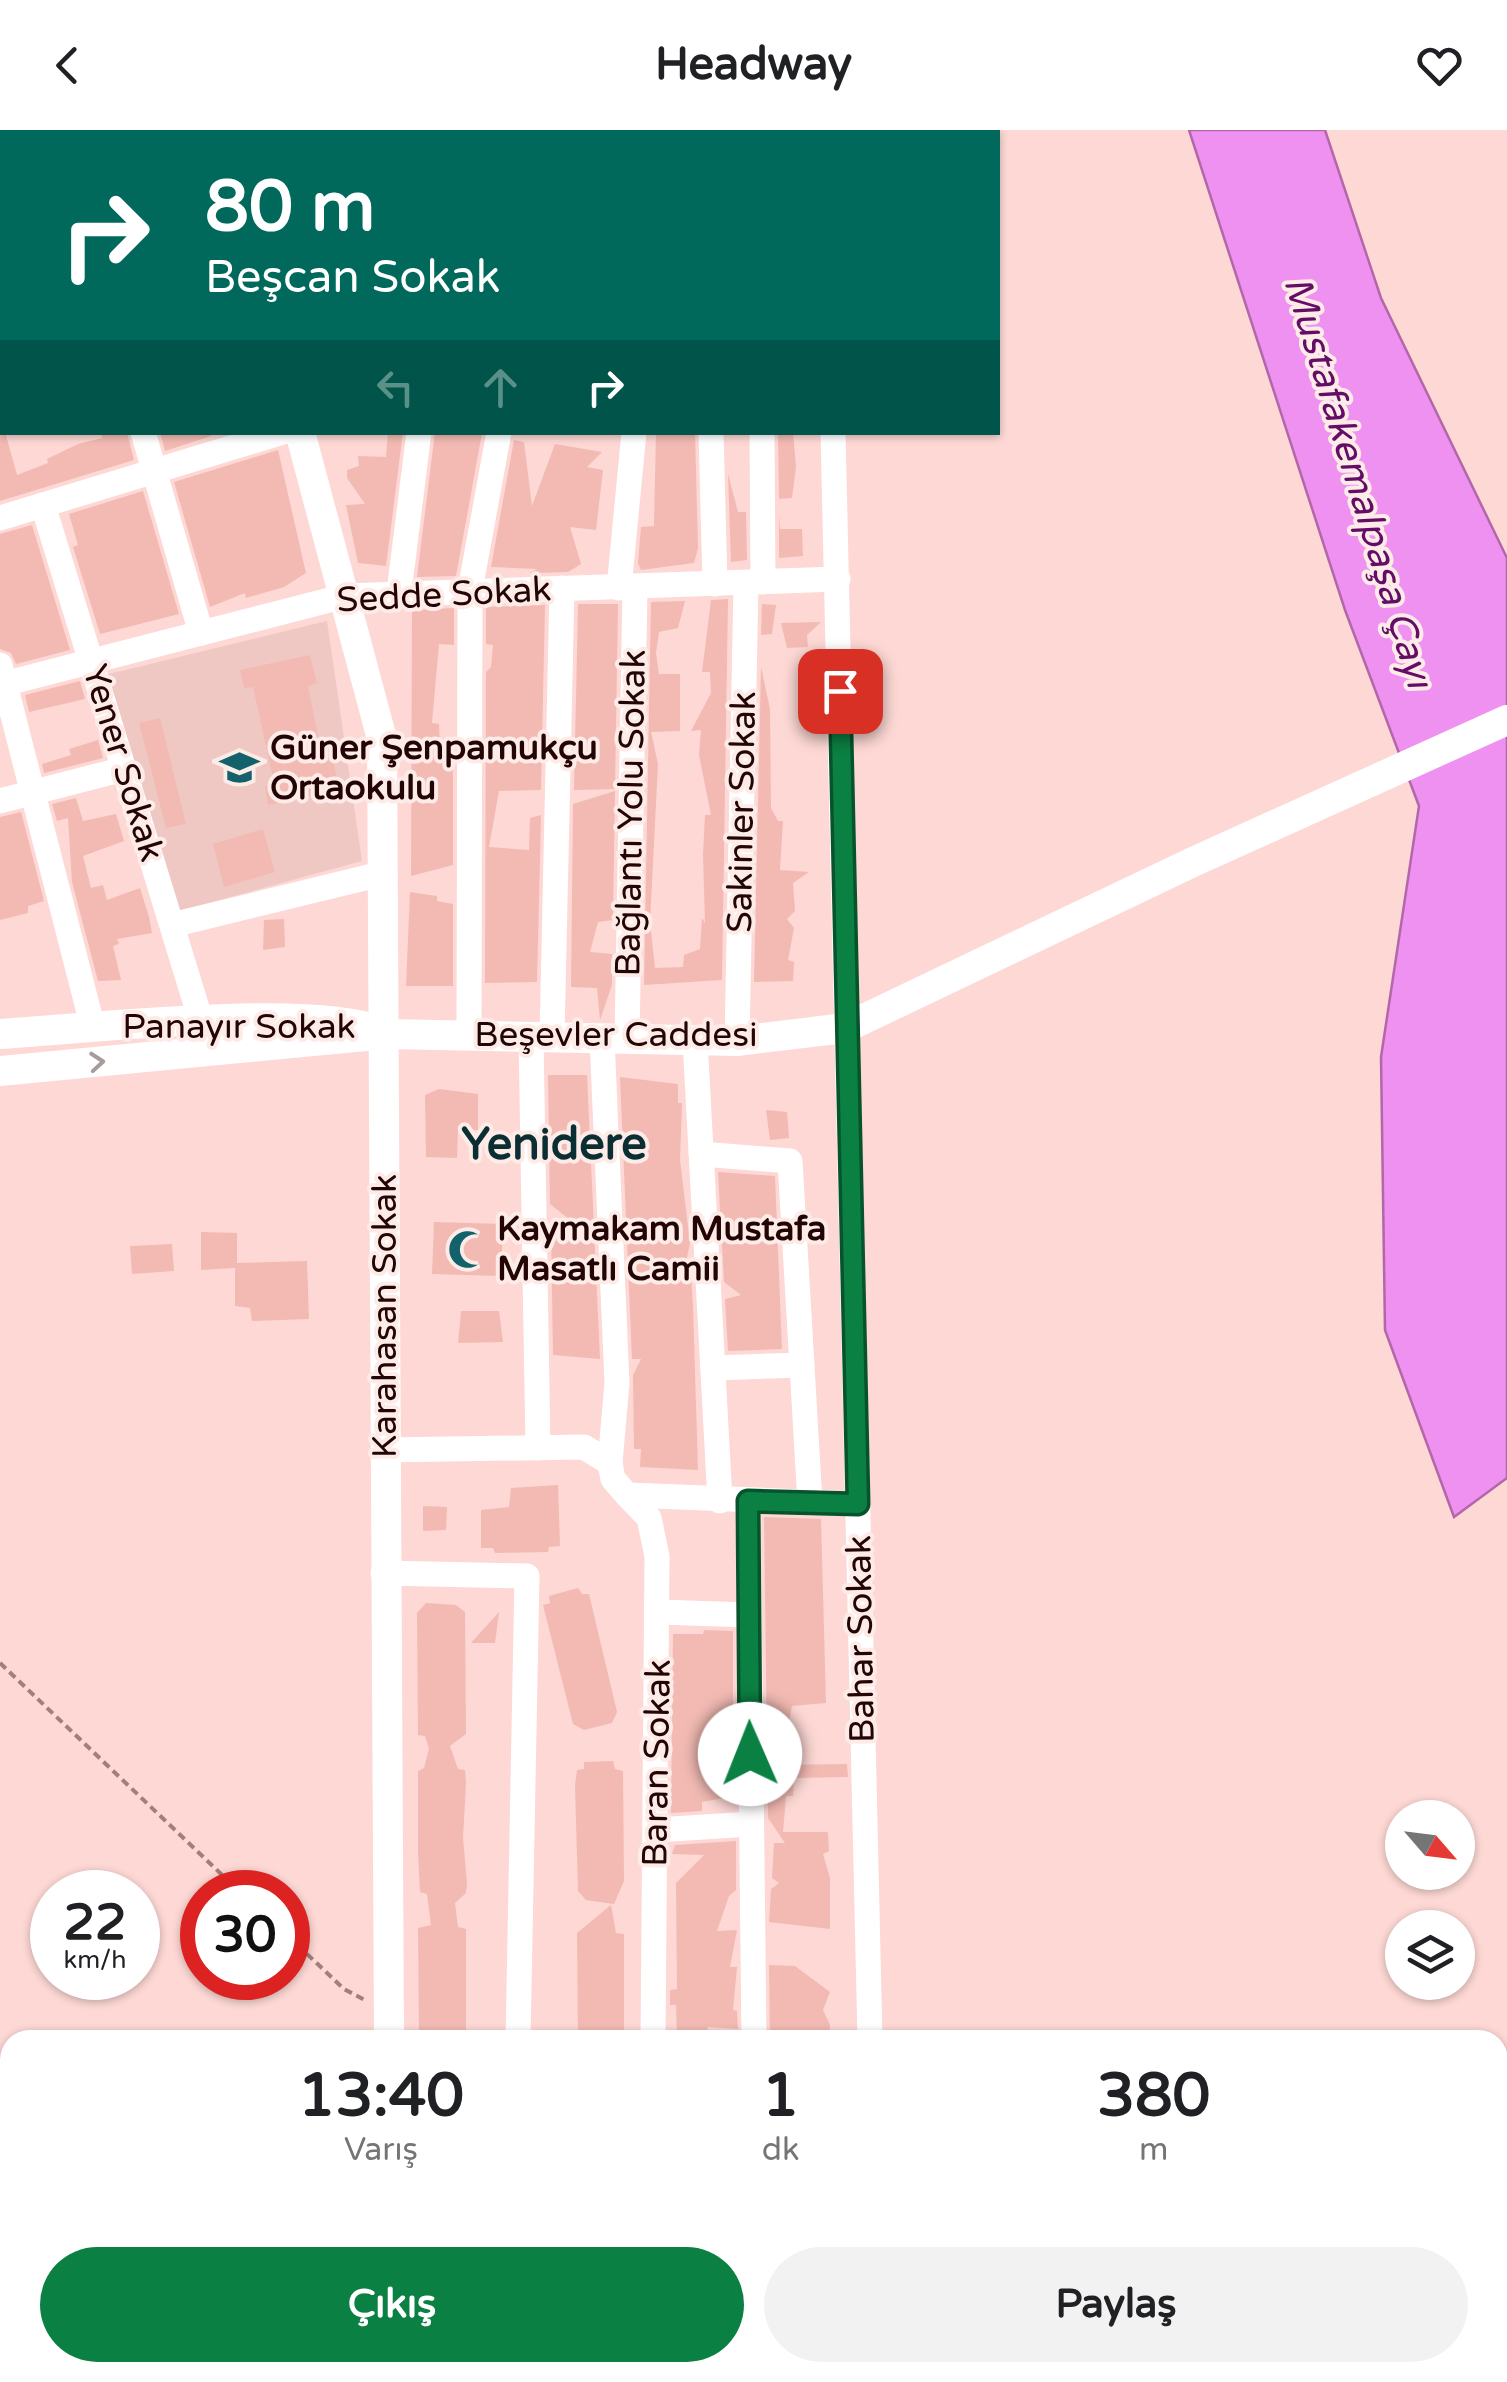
<!DOCTYPE html>
<html lang="tr">
<meta charset="utf-8">
<style>
body{margin:0;font-family:"Varela Round",sans-serif;background:#f2f2f2;color:#202124;height:100vh;display:flex;flex-direction:column;font-size:38px;white-space:nowrap}
*{box-sizing:border-box;margin:0}
p{font-size:32px;color:#757577}
.icon{flex:none;width:55px;height:55px;fill:none;stroke:currentColor;stroke-width:2;stroke-linecap:round;stroke-linejoin:round}
.map{position:relative;flex:1;overflow:hidden}
.details{position:absolute;left:0px;top:1900px;width:1508px;height:352px;display:flex;flex-direction:column;background:#fff;border-radius:30px 30px 0 0;box-shadow:0 2px 8px #0004}
.details>*{flex:none}
.top-card{position:absolute;left:0px;top:0px;width:1000px;height:305px;box-shadow:0 2px 8px #0004;background:#00695c;color:#fff;overflow:hidden}
.needle{width:65px;rotate:118deg}
.controls{position:absolute;left:1385px;top:1670px;display:grid;gap:20px}
.controls a{display:grid;place-items:center;width:90px;height:90px;border-radius:50%;background:#fff;box-shadow:0 2px 8px #0004;font-size:50px}
.speed{position:absolute;left:30px;top:1740px;display:flex;gap:20px;font-size:50px;font-weight:700;text-align:center}
.speed>*{display:grid;place-content:center;width:130px;height:130px;border-radius:50%;background:#fff;box-shadow:0 2px 8px #0004;line-height:1}
.speed small{font-size:25px;font-weight:400}
.speed .limit{border:15px solid #d22;background:#fff;color:#111}
.pin{position:absolute;display:grid;place-items:center;width:85px;height:85px;color:#fff;margin:-42px;border-radius:20px;box-shadow:0 5px 15px #0006}
.me{position:absolute;width:110px;margin:-55px;rotate:359deg;stroke-linejoin:round;filter:drop-shadow(0 0 8px #0008)}
.turn{display:flex;align-items:center;gap:35px;height:210px;padding:0 40px;font-size:45px}
.turn .icon{width:130px;height:130px;stroke-width:2.5}
.turn b{display:block;font-size:70px;line-height:85px}
.lanes{display:flex;align-items:center;height:95px;padding:0 40px;background:#0003;justify-content:center;gap:50px;direction:ltr}
.lanes .off{opacity:.35}
.eta{display:flex;justify-content:space-evenly;align-items:center;height:170px;text-align:center}
.eta b{font-size:60px;font-weight:800;line-height:70px}
.action{display:flex;gap:20px;margin-top:auto;padding:20px 40px}
.action a{flex:1;height:115px;border-radius:60px;background:#0b8043;color:#fff;font-size:40px;font-weight:800;line-height:115px;text-align:center}
.action a+a{background:#f2f2f2;color:#202124}
header{display:flex;justify-content:space-between;align-items:center;height:130px;padding:0 40px;background:#fff;font-size:45px;font-weight:800}
.map>svg:first-child{display:block}
.built{fill:#efc8c3}
.water{fill:#ef91f0;stroke:#b267a9;stroke-width:2.5}
.building{fill:#f2bab3}
.lines{fill:none;stroke-linecap:round;stroke-linejoin:round}
.path{stroke:#a17f7d;stroke-width:4;stroke-dasharray:8 5;stroke-linecap:butt}
.minor{stroke:#fff;stroke-width:25}
.tertiary{stroke:#fff;stroke-width:30}
.oneway{stroke:#a79b9b}
.route-casing{stroke:#07532c;stroke-width:25}
.route{stroke:#0b8043;stroke-width:18}
.labels{text-anchor:middle;dominant-baseline:central;stroke-width:8;stroke-linejoin:round;paint-order:stroke}
.street-label{font-size:35px;fill:#220504;stroke:#fdebe8}
.poi-label{font-size:35px;font-weight:bold;fill:#220504;stroke:#fdebe8;text-anchor:start}
.water-label{font-size:38px;font-style:italic;fill:#640d67;stroke:#fdebe8}
.district-label{font-size:45px;font-weight:bold;fill:#0b2e33;stroke:#fdebe8}
</style>
<header><svg class="icon" aria-label="back" viewBox="0 0 24 24"><path d="M15 5l-7 7 7 7"/></svg>Headway<svg class="icon" aria-label="heart" viewBox="0 0 24 24"><path d="M12 20l-8-8c-3-5 5-10 8-4 3-6 11-1 8 4z"/></svg></header>
<div class="map">
<svg width="1507" height="2252" viewBox="0 0 1507 2252">
<rect width="100%" height="100%" fill="#fdd8d4"/>
<path class="built" d="M327,491L362,731L176,782L105,545Z"/>
<path class="water" d="M1189,0H1325L1381,168L1507,428V1348L1454,1387L1385,1200L1381,927L1419,676L1345,480Z"/>
<g class="building">
<path d="M0,302H5L17,345L48,333L47,329L78,314L102,308L101,302H127L134,330L0,371Z"/>
<path d="M160,302H210L211,306L165,321Z"/>
<path d="M388,302H403L386,436L358,433L346,375L365,374L347,348V340L359,336L358,326L386,327Z"/>
<path d="M435,302L482,303L456,446L417,447Z"/>
<path d="M656,302H695L698,418L694,433L641,440L638,433L641,397L654,396Z"/>
<path d="M778,302H793L796,337L792,368L779,369Z"/>
<path d="M514,310L524,312L532,376L555,314L602,322L587,337L603,340L596,400L570,397L581,434L568,442L530,443L537,439L491,437Z"/>
<path d="M278,320L306,443L284,457L246,468L245,463L210,477L174,352Z"/>
<path d="M728,344L738,382H746L747,430L731,432Z"/>
<path d="M143,361L179,484L100,504L73,417L78,415L69,384Z"/>
<path d="M779,384L780,399H802L803,426L779,428Z"/>
<path d="M32,395L70,520L16,534L11,523L0,519V404Z"/>
<path d="M728,469L722,850L644,855L651,472L685,471L678,498L659,502L656,523L659,544H680V601L651,602L658,634L650,792L655,838L683,837L684,825L700,819L702,788L705,793L703,725L705,685H711L699,625L701,600L691,601L711,563L710,542H702L711,470Z"/>
<path d="M578,474H618L615,659L574,660Z"/>
<path d="M762,474L776,475L772,504L761,505Z"/>
<path d="M545,475L541,660L499,661L489,717L529,720L530,688L541,685L537,852L485,853L486,542L491,537L493,515L486,514V477Z"/>
<path d="M454,478V515L439,514L432,593L439,594L440,617L453,616V735L411,746L412,480Z"/>
<path d="M821,492L807,505L808,517L787,518L781,493Z"/>
<path d="M310,525L317,553L308,556L323,631L333,630L339,659L268,675L265,656L274,653L253,557L244,558L240,540Z"/>
<path d="M761,537L770,579L771,678L778,691H783L780,740L809,742L793,753L795,781L787,789L794,798L788,830L794,832L793,851L754,852Z"/>
<path d="M80,551L85,569L29,582L25,565Z"/>
<path d="M160,588L186,694L166,698L139,593Z"/>
<path d="M98,610L103,628L44,643L42,634L71,625L69,619Z"/>
<path d="M615,661L613,790L598,792L590,822L612,824V855L600,890L597,858L571,857L573,674Z"/>
<path d="M76,668L83,691L116,684L124,711L83,726L91,758L103,755L107,770L140,758L149,787L152,803L117,809L119,814L113,816L121,850L98,851L72,752L68,688L57,691L52,674Z"/>
<path d="M21,682L44,771L28,776V783L0,790V687Z"/>
<path d="M263,699L275,742L224,757L213,714Z"/>
<path d="M410,762L437,766V771L453,774V856H406Z"/>
<path d="M284,789L285,817L263,820L264,790Z"/>
<path d="M548,945H587L600,1229L553,1225L551,1100H583L550,1074Z"/>
<path d="M620,947L678,954V973H682L680,1030L690,1113L685,1137L691,1144L693,1177L698,1340L640,1337L641,1319H634L633,1245L641,1229H632Z"/>
<path d="M439,959L478,964V1000H458L457,1028L426,1027L425,965Z"/>
<path d="M766,980L787,982L789,1008L770,1010Z"/>
<path d="M718,1042L775,1046L782,1219L728,1221L725,1169L741,1165L724,1152Z"/>
<path d="M434,1092L503,1094L501,1146L432,1144Z"/>
<path d="M201,1102L237,1103V1133L307,1131L309,1189L252,1191L250,1178L235,1176V1138L201,1140Z"/>
<path d="M172,1114L174,1141L132,1144L130,1116Z"/>
<path d="M461,1181H499L503,1212L458,1213Z"/>
<path d="M558,1355L560,1416L549,1417L548,1422L495,1423L493,1418H481V1380L509,1377L511,1358Z"/>
<path d="M423,1376L447,1377L446,1400L423,1401Z"/>
<path d="M764,1387L821,1389L826,1573L792,1576L780,1635L847,1634L848,1647L794,1648L793,1666H786L783,1702H828L829,1721L823,1724L830,1748V1799L769,1792L771,1759L779,1753L772,1748L774,1713H785L768,1688Z"/>
<path d="M578,1458L582,1464H589L617,1582L612,1593L584,1600L573,1594L543,1475L550,1473L549,1466Z"/>
<path d="M426,1473L456,1475L465,1482L466,1604L450,1616L458,1639L465,1640L466,1653L463,1708L467,1754L466,1763L455,1773L458,1797L466,1799V1910H419L418,1798L431,1795L427,1764L420,1762L418,1724V1641L424,1638L429,1619L425,1606L418,1605L417,1483Z"/>
<path d="M499,1482L495,1513H471Z"/>
<path d="M704,1500L733,1501V1625L727,1645L735,1656V1666L702,1672V1681L671,1683L673,1504H703Z"/>
<path d="M613,1631L615,1639L623,1641L624,1751L614,1774L586,1770L578,1761L575,1655L577,1640L584,1639V1632Z"/>
<path d="M736,1711V1760L729,1766L717,1801L737,1800L730,1837H737L733,1880L737,1881L738,1899L708,1897L705,1908L677,1907L676,1875H670V1860L677,1859L676,1753L704,1725L672,1724L675,1715Z"/>
<path d="M611,1775L616,1803L624,1804V1910H578L577,1803Z"/>
<path d="M769,1835L795,1836L830,1862L823,1880L830,1895L829,1910L770,1906Z"/>
</g>
<g class="lines">
<g class="path">
<path d="M0,1533L240,1762"/>
<path d="M288,1806L344,1859L365,1870"/>
</g>
<g class="minor">
<path d="M429,0V2"/>
<path d="M755,0V2"/>
<path d="M822,0V2"/>
<path d="M69,2L77,0"/>
<path d="M553,2V0"/>
<path d="M666,2L667,0"/>
<path d="M0,22L2,21"/>
<path d="M0,142L2,141"/>
<path d="M0,263L2,262"/>
<path d="M143,302L201,503"/>
<path d="M711,302L715,454"/>
<path d="M762,302L763,452"/>
<path d="M833,302L870,1910"/>
<path d="M43,375L201,891"/>
<path d="M0,388L283,302"/>
<path d="M619,458L634,302"/>
<path d="M399,462L419,302"/>
<path d="M0,535L93,898"/>
<path d="M0,555L345,466L838,449"/>
<path d="M0,671L124,639"/>
<path d="M172,795L385,743"/>
<path d="M469,905L470,460L499,302"/>
<path d="M531,907L538,1318"/>
<path d="M552,907L562,458"/>
<path d="M602,908L617,1253L610,1333"/>
<path d="M627,909L635,457"/>
<path d="M695,910L720,1371"/>
<path d="M737,911L746,453"/>
<path d="M701,1024L790,1031L810,1373"/>
<path d="M713,1238L802,1235"/>
<path d="M384,1320L584,1317L610,1333L613,1349L627,1365L858,1374"/>
<path d="M627,1365L649,1388L657,1426L653,1910"/>
<path d="M748,1371L754,1910"/>
<path d="M383,1443L527,1446L518,1910"/>
<path d="M659,1482L749,1485"/>
<path d="M656,1700L751,1694"/>
<path d="M877,2242L878,2252"/>
</g>
<g class="tertiary">
<path d="M220,0L221,2"/>
<path d="M300,302L382,609L389,1910"/>
<path d="M0,904C82,899 324,871 387,904L0,941"/>
<path d="M387,904L737,911L845,898L1193,732L1507,590"/>
<path d="M456,2242L458,2252"/>
</g>
</g>
<defs><path id="oneway-chevron" d="M-2-3.5L2.5 0L-2 3.5" fill="none" stroke-width="1.6" stroke-linecap="round" stroke-linejoin="round" transform="scale(2.5)"/></defs>
<use class="oneway" href="#oneway-chevron" transform="translate(97 932) rotate(-5)"/>
<g class="lines">
<defs>
<path id="route" d="M750,1624L748,1371L858,1374L840,561"/>
</defs>
<use href="#route" class="route-casing"/>
<use href="#route" class="route"/>
</g>
<defs>
<symbol id="school-bare" viewBox="-9 -9 18 18"><path d="M0-5L7-2L0 1L-7-2ZM-4 1L0 2.5L4 1V4Q0 6-4 4Z" fill="#13626b" stroke="#fdebe8" stroke-width="2.5" paint-order="stroke"/></symbol>
<symbol id="mosque-bare" viewBox="-9 -9 18 18"><path d="M3.5-4.9A6 6 0 1 0 3.5 4.9A5 5 0 1 1 3.5-4.9Z" fill="#13626b" stroke="#fdebe8" stroke-width="2.5" paint-order="stroke"/></symbol>
</defs>
<g fill-rule="evenodd">
<use href="#school-bare" x="212" y="610" width="55" height="55"/>
<use href="#mosque-bare" x="440" y="1092" width="55" height="55"/>
</g>
<g class="labels">
<g class="street-label">
<text transform="translate(444 465) rotate(-3)">Sedde Sokak</text>
<text transform="translate(123 633) rotate(73)">Yener Sokak</text>
<text transform="translate(742 682) rotate(-89)">Sakinler Sokak</text>
<text transform="translate(631 683) rotate(-89)">Bağlantı Yolu Sokak</text>
<text x="239" y="897">Panayır Sokak</text>
<text x="616" y="905">Beşevler Caddesi</text>
<text transform="translate(385 1186) rotate(-90)">Karahasan Sokak</text>
<text transform="translate(861 1509) rotate(-91)">Bahar Sokak</text>
<text transform="translate(657 1633) rotate(-89)">Baran Sokak</text>
</g>
<g class="poi-label">
<text x="270" y="618">Güner Şenpamukçu<tspan x="270" dy="40">Ortaokulu</tspan></text>
<text x="497" y="1099">Kaymakam Mustafa<tspan x="497" dy="40">Masatlı Camii</tspan></text>
</g>
<g class="water-label">
<text transform="translate(1358 352) rotate(73)">Mustafakemalpaşa Çayı</text>
</g>
<g class="district-label">
<text x="554" y="1015">Yenidere</text>
</g>
</g>
</svg>
<div class="controls">
<a><svg class="needle" viewBox="-14 -14 28 28"><path d="M0-13l5 13h-10z" fill="#e53935"/><path d="M0 13l5-13h-10z" fill="#757577"/></svg></a>
<a><svg class="icon" aria-label="layers" viewBox="0 0 24 24"><path d="M12 4l9 5-9 5-9-5zM3 14l9 5 9-5"/></svg></a>
</div>
<div class="speed"><div>22<small>km/h</small></div><div class="limit">30</div></div>
<div class="pin" style="left:840px;top:561px;background:#d93025"><svg class="icon" aria-label="arrive" viewBox="0 0 24 24"><path d="M6 21V4h12l-3 4 3 4H6"/></svg></div>
<svg class="me" style="left:750px;top:1624px" viewBox="-20 -20 40 40"><circle r="19" fill="#fff"/><path d="M0-13L10 11 0 6-10 11z" fill="#0b8043"/></svg>
<div class="top-card">
<div class="turn"><svg class="icon" aria-label="right" viewBox="0 0 24 24"><path d="M7 20v-9h11M14 6l5 5-5 5"/></svg><div><b>80 m</b>Beşcan Sokak</div></div>
<div class="lanes"><svg class="icon off" aria-label="left" viewBox="0 0 24 24"><path d="M17 20v-9H6M10 6l-5 5 5 5"/></svg><svg class="icon off" aria-label="ahead" viewBox="0 0 24 24"><path d="M12 20V5M6 11l6-6 6 6"/></svg><svg class="icon" aria-label="right" viewBox="0 0 24 24"><path d="M7 20v-9h11M14 6l5 5-5 5"/></svg></div>
</div>
<section class="details">
<div class="eta">
<div><b>13:40</b><p>Varış</p></div>
<div><b>1</b><p>dk</p></div>
<div><b>380</b><p>m</p></div>
</div>
<div class="action"><a>Çıkış</a><a>Paylaş</a></div>
</section>
</div>
